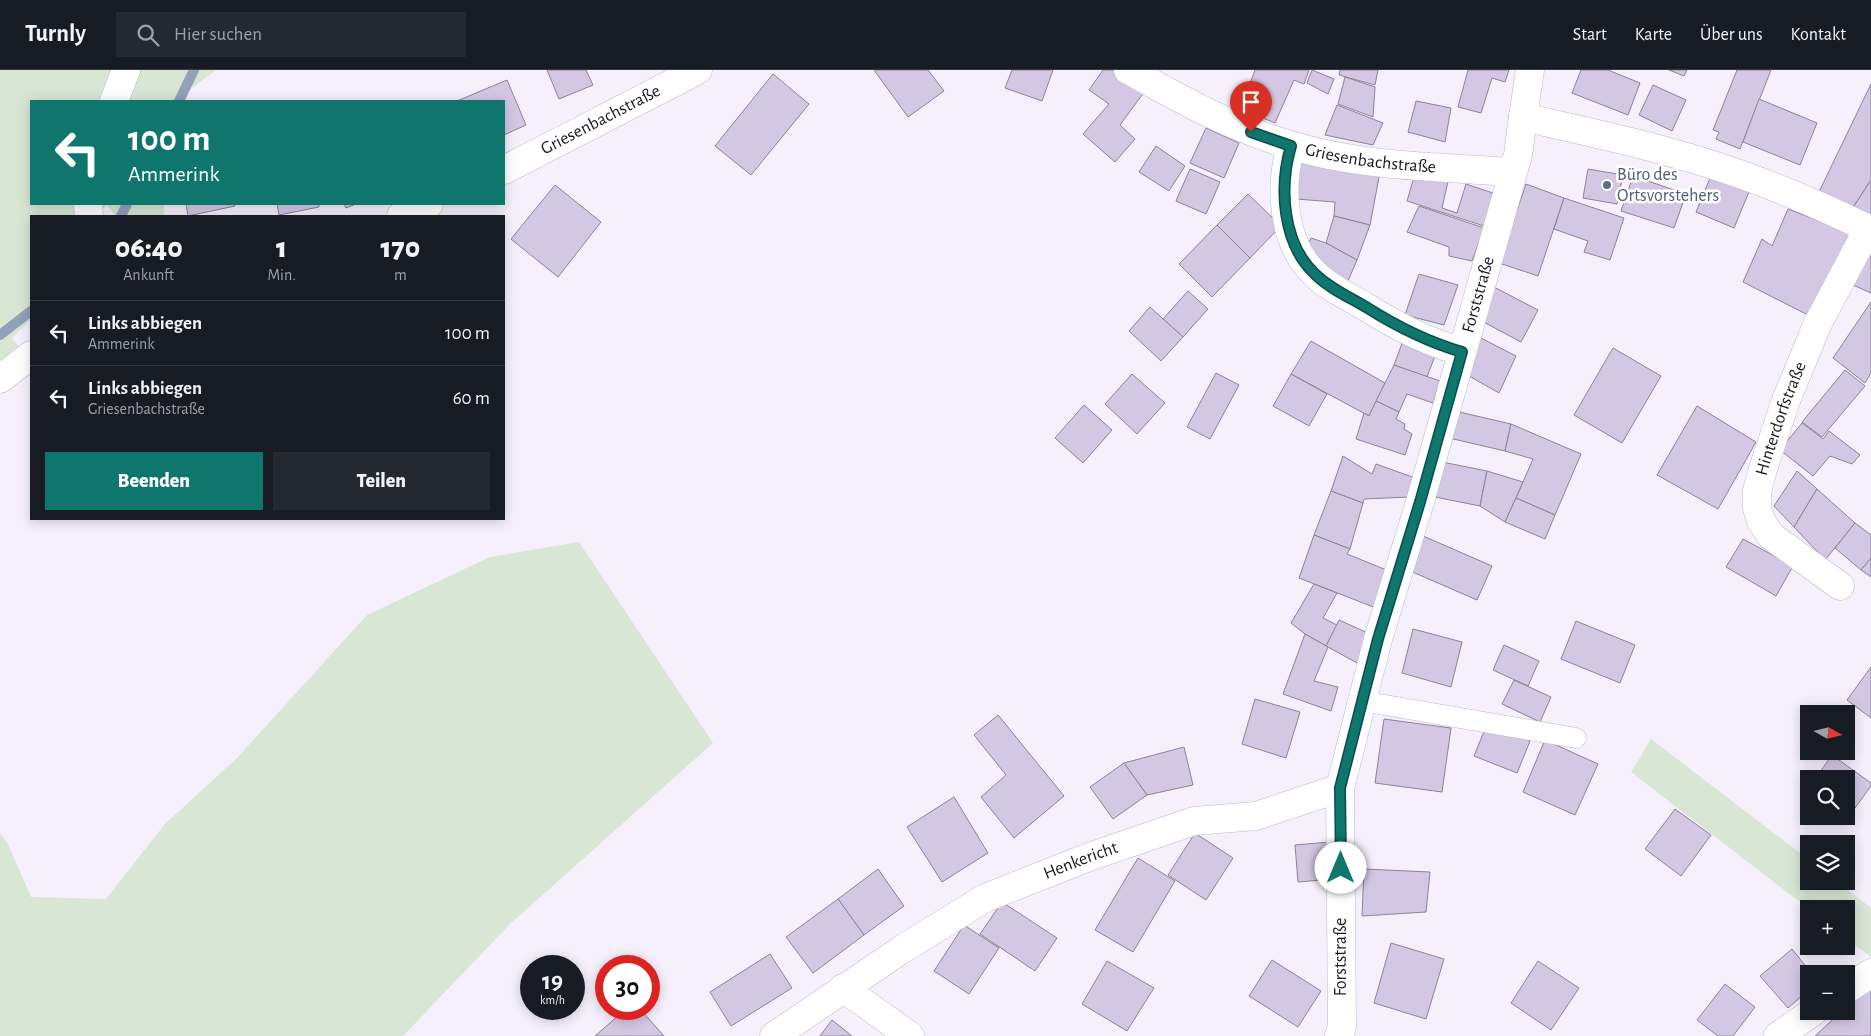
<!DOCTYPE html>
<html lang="de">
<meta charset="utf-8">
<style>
body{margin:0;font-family:"Alegreya Sans",sans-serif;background:#242831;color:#f1f3f6;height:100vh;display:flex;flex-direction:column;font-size:19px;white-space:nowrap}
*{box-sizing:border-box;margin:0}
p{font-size:16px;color:#9ea1a6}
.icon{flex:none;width:28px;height:28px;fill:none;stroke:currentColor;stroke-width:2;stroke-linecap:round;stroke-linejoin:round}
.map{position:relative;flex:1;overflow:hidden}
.sheet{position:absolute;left:30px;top:145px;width:475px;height:305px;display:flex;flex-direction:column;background:#171b24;border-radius:0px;box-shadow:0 2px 12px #0003}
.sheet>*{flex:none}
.hud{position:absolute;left:30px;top:30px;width:475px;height:105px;border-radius:0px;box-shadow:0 2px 12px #0003;background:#0f766e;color:#fff;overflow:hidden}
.needle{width:32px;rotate:98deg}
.controls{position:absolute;left:1800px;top:635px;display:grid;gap:10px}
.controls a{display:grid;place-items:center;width:55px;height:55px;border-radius:0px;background:#171b24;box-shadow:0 2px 12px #0003;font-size:25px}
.speed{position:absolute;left:520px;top:885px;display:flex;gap:10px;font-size:25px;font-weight:700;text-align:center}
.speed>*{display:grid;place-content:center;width:65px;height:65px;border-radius:50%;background:#171b24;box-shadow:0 2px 12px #0003;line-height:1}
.speed small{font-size:12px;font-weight:400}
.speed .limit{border:8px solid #d22;background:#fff;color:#111}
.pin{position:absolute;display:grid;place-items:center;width:42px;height:42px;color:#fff;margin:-51px -21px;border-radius:50% 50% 50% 0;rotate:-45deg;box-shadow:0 0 5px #0007}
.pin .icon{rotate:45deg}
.me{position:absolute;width:55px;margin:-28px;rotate:0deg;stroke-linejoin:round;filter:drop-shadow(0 0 4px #0008)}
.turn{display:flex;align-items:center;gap:18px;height:105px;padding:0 15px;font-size:22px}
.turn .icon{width:65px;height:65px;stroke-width:2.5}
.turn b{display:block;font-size:35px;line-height:42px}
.eta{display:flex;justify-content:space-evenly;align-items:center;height:85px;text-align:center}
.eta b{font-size:30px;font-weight:800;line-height:35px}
.action{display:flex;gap:10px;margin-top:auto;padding:10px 15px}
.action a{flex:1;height:58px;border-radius:0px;background:#0f766e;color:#fff;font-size:20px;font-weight:800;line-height:58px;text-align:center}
.action a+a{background:#242831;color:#f1f3f6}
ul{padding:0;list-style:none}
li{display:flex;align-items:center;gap:15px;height:65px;padding:0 15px;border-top:1px solid #363941}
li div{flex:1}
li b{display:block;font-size:19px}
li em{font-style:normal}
header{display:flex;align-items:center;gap:30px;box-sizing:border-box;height:70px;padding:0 25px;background:#171b24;border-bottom:1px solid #363941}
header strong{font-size:24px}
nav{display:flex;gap:28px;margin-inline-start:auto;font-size:18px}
.search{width:350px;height:45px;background:#242831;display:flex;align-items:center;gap:12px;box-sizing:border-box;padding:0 18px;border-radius:0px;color:#9ea1a6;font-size:19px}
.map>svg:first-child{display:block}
.green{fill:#d8e6d4}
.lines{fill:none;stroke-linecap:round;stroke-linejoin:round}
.stream{stroke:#92a0ba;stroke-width:10}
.building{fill:#d4c7e4;stroke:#8b8295}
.lane-casing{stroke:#bfb6ca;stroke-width:21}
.street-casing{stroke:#bfb6ca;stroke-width:29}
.secondary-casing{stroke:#bfb6ca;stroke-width:29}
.lane{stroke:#fff;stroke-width:20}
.street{stroke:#fff;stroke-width:28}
.secondary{stroke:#fff;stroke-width:28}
.route-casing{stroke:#0a4d48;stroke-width:12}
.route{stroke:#0f766e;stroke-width:9}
.service-dot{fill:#5c6f8a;stroke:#fff;stroke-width:2}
.labels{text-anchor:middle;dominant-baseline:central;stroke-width:5;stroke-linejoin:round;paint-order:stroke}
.street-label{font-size:18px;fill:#1a171e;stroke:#fff}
.service-label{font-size:18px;fill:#4e5e75;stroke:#fff;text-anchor:start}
</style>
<header>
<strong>Turnly</strong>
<div class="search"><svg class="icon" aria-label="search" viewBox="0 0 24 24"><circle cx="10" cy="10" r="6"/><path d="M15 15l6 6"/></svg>Hier suchen</div>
<nav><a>Start</a><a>Karte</a><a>Über uns</a><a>Kontakt</a></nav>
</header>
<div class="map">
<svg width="1871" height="966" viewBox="0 0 1871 966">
<rect width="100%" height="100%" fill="#f6f0fd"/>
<g class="green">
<path d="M0,0H216L188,21L185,31H31V134H164V146H116L107,135L94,146H31V250L12,268L20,278L0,294Z"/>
<path d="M579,472L713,673L510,854L403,966H0V764L7,772L31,827L106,829L165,754L237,688L367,545L490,487Z"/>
<path d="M1651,669L1809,790V811H1837L1871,838V887L1846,868V839H1809L1631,702Z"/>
</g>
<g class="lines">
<g class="stream">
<path d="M179,31L194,0"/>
<path d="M121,146L127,134"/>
<path d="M0,265L31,241"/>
</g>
</g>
<g class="building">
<path d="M547,0H586L593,15L559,29Z"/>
<path d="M874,0H928L944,21L908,47Z"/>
<path d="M1012,0H1053L1042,31L1005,18Z"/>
<path d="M1103,0H1115L1145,21L1120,55L1135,69L1115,92L1083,64L1109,34L1089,20Z"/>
<path d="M1255,0H1309L1304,14L1294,10L1275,53L1241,39Z"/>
<path d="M1312,0L1334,9L1328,24L1307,13Z"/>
<path d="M1340,0H1378L1375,15L1339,5Z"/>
<path d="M1468,0H1509L1505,12L1492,8L1481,43L1458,37Z"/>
<path d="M1581,0H1608L1640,13L1628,45L1572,23Z"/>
<path d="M1669,0H1687L1684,6Z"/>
<path d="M1737,0H1771L1740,79L1716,69L1719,62L1713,60Z"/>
<path d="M773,4L809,34L751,105L715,76Z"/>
<path d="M1345,7L1375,17L1373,47L1338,34Z"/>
<path d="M507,10L526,55L504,65V31H457Z"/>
<path d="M1871,14V110L1852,139L1818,124Z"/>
<path d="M1653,15L1686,30L1672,61L1639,45Z"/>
<path d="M1759,29L1817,53L1800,95L1743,72Z"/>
<path d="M1416,31L1451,38L1445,72L1408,62Z"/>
<path d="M1337,35L1383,53L1373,75L1325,65Z"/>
<path d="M1206,58L1239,73L1224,108L1190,93Z"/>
<path d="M1156,76L1185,96L1169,121L1139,102Z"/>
<path d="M1300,89L1380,102L1370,155L1334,146L1335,132L1296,129Z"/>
<path d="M1190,99L1220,112L1206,144L1176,131Z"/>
<path d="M1588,99L1623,105L1617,134L1583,128Z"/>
<path d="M1416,100L1449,107L1442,138L1457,143L1466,114L1496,124L1484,156L1407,131Z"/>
<path d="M1713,101L1751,117L1734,158L1696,142Z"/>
<path d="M1633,106L1686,124L1674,158L1621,141Z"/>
<path d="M1871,110V147L1852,139Z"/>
<path d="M1526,114L1564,128L1538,206L1499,193Z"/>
<path d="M555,115L601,152L558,207L511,169Z"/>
<path d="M1248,124L1281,156L1250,188L1217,155Z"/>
<path d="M1564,128L1624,148L1610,190L1584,182L1588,171L1554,159Z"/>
<path d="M186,134H235V136L188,146Z"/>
<path d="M277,134H319V137L279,145Z"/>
<path d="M344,134H356L346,138Z"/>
<path d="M1419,136L1484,158L1472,191L1449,186V177L1407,162Z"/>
<path d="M1788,139L1851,163L1810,246L1743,212L1762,169L1772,176Z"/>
<path d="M1334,146L1370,155L1357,190L1326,173Z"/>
<path d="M1217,155L1250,188L1212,227L1179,194Z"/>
<path d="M1311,168L1326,173L1357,190L1348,211L1315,190L1307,177Z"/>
<path d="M1870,184L1871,185V223L1853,215Z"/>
<path d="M1419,204L1458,215L1444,255L1405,245Z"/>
<path d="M1492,216L1538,240L1521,272L1476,248Z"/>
<path d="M1188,221L1208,239L1183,267L1163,249Z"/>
<path d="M1871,232V303L1865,313L1833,288Z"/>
<path d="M1150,237L1183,267L1161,291L1129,261Z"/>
<path d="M1479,267L1516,286L1499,323L1469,306Z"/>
<path d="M1404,268L1435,286L1427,307L1394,295Z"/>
<path d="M1311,271L1385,313L1369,346L1291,304Z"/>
<path d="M1613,278L1661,306L1622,373L1574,345Z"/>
<path d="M1394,295L1440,311L1433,333L1407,324L1399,342L1376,331Z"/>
<path d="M1845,300L1865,316L1822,367L1802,352Z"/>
<path d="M1216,303L1239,315L1210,369L1187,357Z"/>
<path d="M1132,304L1165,333L1137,364L1105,334Z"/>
<path d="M1291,304L1327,324L1309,356L1273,336Z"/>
<path d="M1376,331L1399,342L1396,349L1405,354L1404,359L1412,364L1405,385L1356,369L1364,343L1369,346Z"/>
<path d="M1084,335L1112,360L1083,393L1055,368Z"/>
<path d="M1697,336L1756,372L1718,439L1657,405Z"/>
<path d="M1455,341L1511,354L1505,381L1449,368Z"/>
<path d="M1802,353L1823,369L1829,361L1860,385L1852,394L1830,386L1813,406L1780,380Z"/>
<path d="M1511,354L1581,384L1555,445L1516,428L1533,389L1505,381Z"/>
<path d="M1343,386L1372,404L1376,394L1415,408L1410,427L1364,429L1363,433L1331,421Z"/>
<path d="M1442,392L1487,401L1480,436L1435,427Z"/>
<path d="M1487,401L1523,412L1505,452L1480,436Z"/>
<path d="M1797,401L1817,419L1794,457L1774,436Z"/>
<path d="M1817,419L1855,453L1825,490L1794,457Z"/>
<path d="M1331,421L1363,433L1350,479L1314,465Z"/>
<path d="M1516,428L1555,445L1545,469L1505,452Z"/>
<path d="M1855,453L1871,465V488L1861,500L1835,478Z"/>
<path d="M1314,465L1350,479L1347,484L1389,501L1376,538L1299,508Z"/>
<path d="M1423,466L1492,496L1477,530L1408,500Z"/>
<path d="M1743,469L1793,496L1776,526L1726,497Z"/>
<path d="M1871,488V507L1861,500Z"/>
<path d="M1314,514L1337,523L1323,548L1337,555L1326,576L1305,564L1291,553Z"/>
<path d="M1339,550L1370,564L1359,594L1326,576Z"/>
<path d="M1576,551L1635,575L1620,613L1561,589Z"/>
<path d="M1413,559L1462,572L1451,617L1402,603Z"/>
<path d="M1305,564L1328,577L1314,611L1338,617L1331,641L1283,624Z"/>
<path d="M1504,575L1539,591L1528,616L1493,600Z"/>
<path d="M1871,597V648L1847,630Z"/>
<path d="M1514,610L1551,627L1540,652L1502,634Z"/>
<path d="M1255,629L1300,642L1286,688L1242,674Z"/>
<path d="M998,645L1064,726L1014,768L981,727L1006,705L974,665Z"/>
<path d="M1384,649L1451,658L1442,722L1375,713Z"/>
<path d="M1487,654L1530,671L1517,703L1474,686Z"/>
<path d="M1545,670L1598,694L1575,745L1523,722Z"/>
<path d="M1184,677L1193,715L1147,725L1124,693Z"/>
<path d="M1832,685L1871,713V716L1847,749L1843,746H1846V709H1815Z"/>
<path d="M1124,693L1147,725L1113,749L1090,717Z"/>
<path d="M954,727L988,783L942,812L907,757Z"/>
<path d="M1675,739L1711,765L1681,806L1645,779Z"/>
<path d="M1195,763L1233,788L1206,830L1168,805Z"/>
<path d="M1330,772L1333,809L1298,812L1295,775Z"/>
<path d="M1138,788L1175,811L1133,882L1095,860Z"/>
<path d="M878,799L904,836L864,865L838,829Z"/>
<path d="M1364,799L1430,802L1426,842L1362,846Z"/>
<path d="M838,829L864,865L813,903L786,867Z"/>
<path d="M1002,832L1057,868L1035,901L980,864Z"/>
<path d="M964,855L999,878L969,924L934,901Z"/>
<path d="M1391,873L1444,889L1426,949L1374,933Z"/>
<path d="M1792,879L1812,904H1809V920L1788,938L1760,906Z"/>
<path d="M770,884L792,918L731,956L710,922Z"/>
<path d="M1272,890L1321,921L1298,957L1249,926Z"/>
<path d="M1107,891L1154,918L1127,961L1082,934Z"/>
<path d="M1538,891L1579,918L1551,960L1511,933Z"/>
<path d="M1725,914L1755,937L1733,966H1718L1697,950Z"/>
<path d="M1871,915V966H1815L1842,941H1846V937Z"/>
<path d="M626,939H640L664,966H595Z"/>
<path d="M832,950L852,966H820Z"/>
</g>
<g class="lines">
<defs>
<path id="lane" d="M1362,631L1576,668"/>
<g id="street">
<path id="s1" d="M1128,0C1180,29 1232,58 1290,75C1361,97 1439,97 1513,102"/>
<path d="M114,31L126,0"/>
<path d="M1291,76C1279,117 1282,173 1315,204C1329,218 1349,227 1366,237C1396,256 1428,272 1462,282"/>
<path id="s2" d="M504,100L698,0"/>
<path d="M88,134L89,146"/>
<path d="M401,146L429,134"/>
<path d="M0,309L31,285"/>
<path id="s3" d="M1840,516L1771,466L1761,451L1757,438V421L1763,399L1785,333L1817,255L1868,159"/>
<path d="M843,918L910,966"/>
<path d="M1846,920L1871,903"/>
<path id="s4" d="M774,966L901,880L985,828L1089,787L1194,751L1256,746L1340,718"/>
<path id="s5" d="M1339,966L1342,957L1340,718L1378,569L1420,432L1518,85L1523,47"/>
<path d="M1778,966L1814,941"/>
</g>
<path id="secondary" d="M1530,0L1523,47C1589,62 1655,76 1719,97C1771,114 1822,136 1871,160"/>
</defs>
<use href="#lane" class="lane-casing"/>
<use href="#street" class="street-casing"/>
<use href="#secondary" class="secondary-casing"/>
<use href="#lane" class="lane"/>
<use href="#street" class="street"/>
<use href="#secondary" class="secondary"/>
</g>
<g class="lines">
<defs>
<path id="route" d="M1251,62L1291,76C1279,117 1282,173 1315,204C1329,218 1349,227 1366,237C1396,256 1428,272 1462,282L1420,432L1378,569L1340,718L1341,798"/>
</defs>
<use href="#route" class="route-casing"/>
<use href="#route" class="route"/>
</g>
<circle class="service-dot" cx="1607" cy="115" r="5"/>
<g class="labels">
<g class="street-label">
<text stroke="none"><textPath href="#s2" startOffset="109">Griesenbachstraße</textPath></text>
<text stroke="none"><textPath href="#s1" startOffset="261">Griesenbachstraße</textPath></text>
<text stroke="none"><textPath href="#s5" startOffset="761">Forststraße</textPath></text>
<text stroke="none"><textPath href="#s3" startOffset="210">Hinterdorfstraße</textPath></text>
<text stroke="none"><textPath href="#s4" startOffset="355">Henkericht</textPath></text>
<text transform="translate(1341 887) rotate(-90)">Forststraße</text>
</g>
<g class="service-label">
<text x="1617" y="105">Büro des<tspan x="1617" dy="21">Ortsvorstehers</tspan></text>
</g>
</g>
</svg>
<div class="controls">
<a><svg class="needle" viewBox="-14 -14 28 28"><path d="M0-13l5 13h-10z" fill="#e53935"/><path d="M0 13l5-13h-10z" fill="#9ea1a6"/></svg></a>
<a><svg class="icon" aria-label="search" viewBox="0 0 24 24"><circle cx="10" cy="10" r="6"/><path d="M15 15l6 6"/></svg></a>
<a><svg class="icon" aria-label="layers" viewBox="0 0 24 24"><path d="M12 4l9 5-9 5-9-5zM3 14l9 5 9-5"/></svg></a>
<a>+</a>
<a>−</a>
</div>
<div class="speed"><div>19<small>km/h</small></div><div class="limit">30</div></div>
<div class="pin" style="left:1251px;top:62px;background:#d93025"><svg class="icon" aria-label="arrive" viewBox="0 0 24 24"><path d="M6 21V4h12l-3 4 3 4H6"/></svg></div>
<svg class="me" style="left:1341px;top:798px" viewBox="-20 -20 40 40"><circle r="19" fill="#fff"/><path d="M0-13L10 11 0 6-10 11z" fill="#0f766e"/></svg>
<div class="hud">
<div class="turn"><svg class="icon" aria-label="left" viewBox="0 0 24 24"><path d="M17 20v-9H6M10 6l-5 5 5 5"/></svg><div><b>100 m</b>Ammerink</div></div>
</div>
<section class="sheet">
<div class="eta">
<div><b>06:40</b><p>Ankunft</p></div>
<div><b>1</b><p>Min.</p></div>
<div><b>170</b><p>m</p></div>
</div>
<ul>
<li><svg class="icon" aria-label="left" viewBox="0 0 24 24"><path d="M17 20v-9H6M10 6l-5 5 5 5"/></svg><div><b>Links abbiegen</b><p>Ammerink</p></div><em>100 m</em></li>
<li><svg class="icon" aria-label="left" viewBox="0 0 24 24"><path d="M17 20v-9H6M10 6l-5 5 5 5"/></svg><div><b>Links abbiegen</b><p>Griesenbachstraße</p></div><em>60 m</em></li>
</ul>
<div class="action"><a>Beenden</a><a>Teilen</a></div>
</section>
</div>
